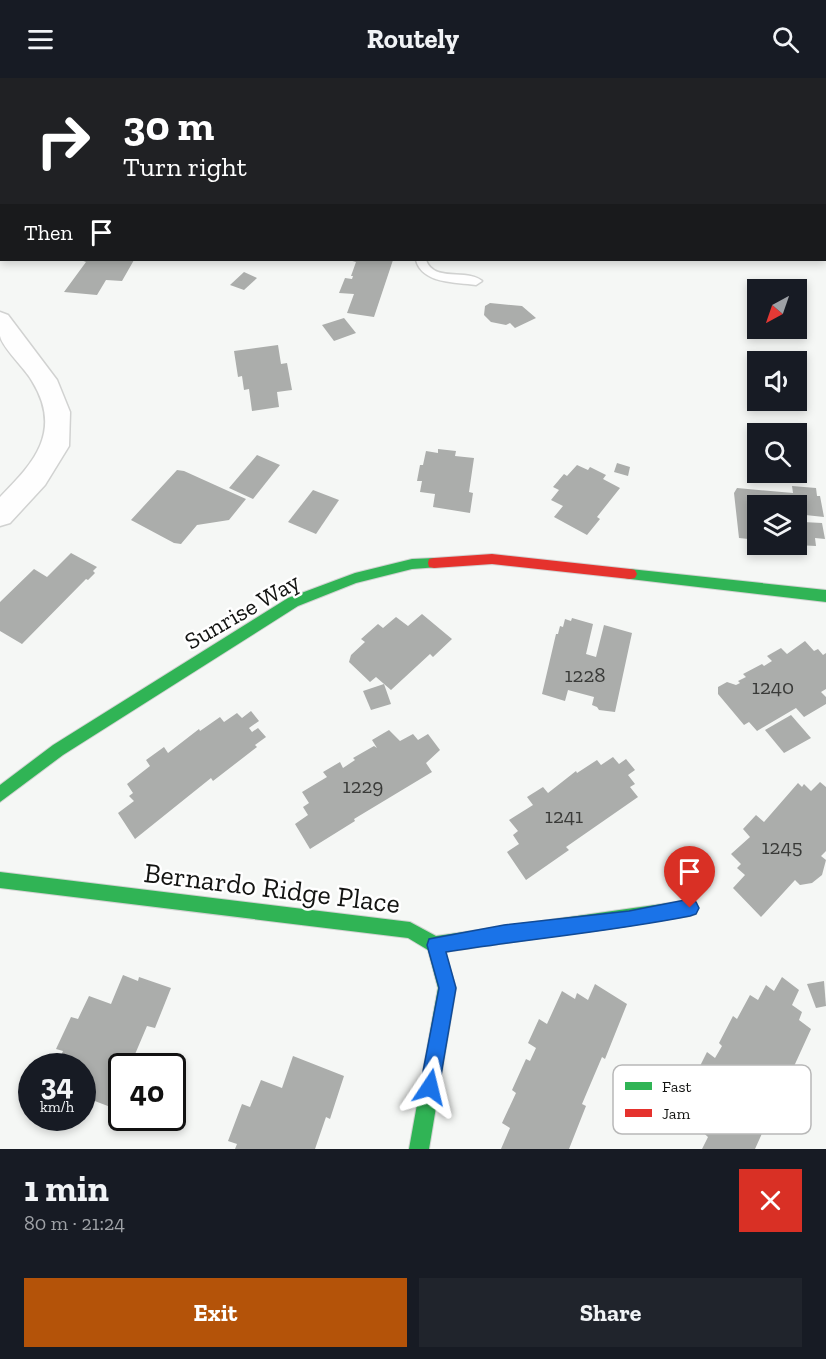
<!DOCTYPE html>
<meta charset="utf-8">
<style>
body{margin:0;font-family:"Zilla Slab",serif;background:#20242c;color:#f1f3f6;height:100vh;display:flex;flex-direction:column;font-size:22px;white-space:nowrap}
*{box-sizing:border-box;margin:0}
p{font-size:20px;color:#9ea1a6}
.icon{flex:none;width:33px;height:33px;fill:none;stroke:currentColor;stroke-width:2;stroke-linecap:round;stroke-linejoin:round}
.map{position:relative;height:1071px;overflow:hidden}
.sheet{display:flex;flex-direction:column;background:#171b24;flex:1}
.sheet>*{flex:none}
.top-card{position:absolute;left:0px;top:0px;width:826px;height:183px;box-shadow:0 3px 9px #0003;background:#202124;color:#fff;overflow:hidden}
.needle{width:39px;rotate:220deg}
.controls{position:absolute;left:747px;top:201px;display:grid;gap:12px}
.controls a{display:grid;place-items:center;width:60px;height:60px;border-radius:0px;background:#171b24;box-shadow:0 3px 9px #0003;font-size:30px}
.speed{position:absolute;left:18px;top:975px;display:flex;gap:12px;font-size:30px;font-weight:700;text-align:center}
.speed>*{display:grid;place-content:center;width:78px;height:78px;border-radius:50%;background:#171b24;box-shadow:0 3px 9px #0003;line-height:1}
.speed small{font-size:15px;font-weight:400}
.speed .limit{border:3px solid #111;border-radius:9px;background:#fff;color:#111}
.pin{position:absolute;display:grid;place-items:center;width:51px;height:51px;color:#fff;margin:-62px -26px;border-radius:50% 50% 50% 0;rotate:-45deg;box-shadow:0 0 6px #0007}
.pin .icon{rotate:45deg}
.me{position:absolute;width:66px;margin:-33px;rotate:10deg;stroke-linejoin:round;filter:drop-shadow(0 0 4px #0008)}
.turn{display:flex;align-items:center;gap:21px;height:126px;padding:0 24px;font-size:27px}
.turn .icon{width:78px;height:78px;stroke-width:2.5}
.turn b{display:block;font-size:42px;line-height:51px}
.then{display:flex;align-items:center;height:57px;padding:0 24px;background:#0003;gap:12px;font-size:22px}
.round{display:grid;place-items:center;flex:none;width:63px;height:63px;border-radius:0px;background:#20242c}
.head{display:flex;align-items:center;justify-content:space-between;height:102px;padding:0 24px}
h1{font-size:36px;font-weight:800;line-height:45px}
.button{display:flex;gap:12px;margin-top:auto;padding:12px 24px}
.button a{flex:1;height:69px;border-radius:0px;background:#b45309;color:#fff;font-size:24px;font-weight:800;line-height:69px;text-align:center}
.button a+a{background:#20242c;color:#f1f3f6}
header{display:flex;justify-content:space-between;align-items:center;height:78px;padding:0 24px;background:#171b24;font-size:27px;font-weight:800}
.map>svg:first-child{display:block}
.building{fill:#abadab}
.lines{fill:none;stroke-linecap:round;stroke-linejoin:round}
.lane-casing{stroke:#d1d2d1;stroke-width:3}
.street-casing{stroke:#d1d2d1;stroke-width:3}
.fast-casing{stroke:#d1d2d1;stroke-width:2}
.jam-casing{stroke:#d1d2d1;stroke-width:2}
.lane{fill:#fefefe;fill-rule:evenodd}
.street{fill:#fefefe;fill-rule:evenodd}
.fast{fill:#30b455;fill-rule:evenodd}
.jam{fill:#e5322d;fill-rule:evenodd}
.route{fill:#1a73e8;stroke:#114b97;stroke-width:1.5}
.labels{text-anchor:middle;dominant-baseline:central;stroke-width:5;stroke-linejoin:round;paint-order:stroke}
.number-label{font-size:21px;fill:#393a38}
.street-label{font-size:24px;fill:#131412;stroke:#fff}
.near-street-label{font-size:28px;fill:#131412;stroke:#fff}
.key{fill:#fff;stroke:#b8b8b8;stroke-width:1.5}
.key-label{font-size:16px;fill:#131412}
</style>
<header><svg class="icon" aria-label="menu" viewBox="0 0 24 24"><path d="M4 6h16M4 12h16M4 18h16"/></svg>Routely<svg class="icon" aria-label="search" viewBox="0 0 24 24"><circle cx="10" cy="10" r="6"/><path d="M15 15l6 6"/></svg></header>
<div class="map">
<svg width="826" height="1071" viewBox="0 0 826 1071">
<rect width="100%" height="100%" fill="#f5f7f5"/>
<g class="building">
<path d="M81,182H134L122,203L106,202L97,217L64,214L86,184Z"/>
<path d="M349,182H393L374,239L347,235L354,216L339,215L345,200L352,201L353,198H351L356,184Z"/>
<path d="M244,194L257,200L244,212L230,207Z"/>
<path d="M490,225L522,228L536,240L515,250L510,245L506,247L491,244L484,237L485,228Z"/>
<path d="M344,240L356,255L334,263L322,247Z"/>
<path d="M278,267L281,286L287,285L292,312L277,314L279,329L252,333L249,311L244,312L242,298L238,299L234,273Z"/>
<path d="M438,371L456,373L455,378L474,380L469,414L473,415L470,435L433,429L435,416L420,414L422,403H417L420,387H423L426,373L438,375Z"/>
<path d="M257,377L280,387L253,421L229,410Z"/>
<path d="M617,385L630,389L628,398L614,394Z"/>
<path d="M577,387L588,392L590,389L606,397L603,401L620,410L597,439L600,441L587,457L554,439L563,428L551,422L559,412L553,409L564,396L567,398Z"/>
<path d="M177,392L184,393L246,421L229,442L197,447L181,466L174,465L131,442Z"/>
<path d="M792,408L816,410L817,418H820L824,439L796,436V428H758V462L739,460L734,415L737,410L793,415Z"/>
<path d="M313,412L339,422L316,456L288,444Z"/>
<path d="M803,444L822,445L825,461L815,460L816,468L796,467V445L803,446Z"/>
<path d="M71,475L97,489L93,493L95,495L88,502L86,501L22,566L0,553V524L34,491L47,499Z"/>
<path d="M422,536L452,561L433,579L430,576L391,612L376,599L370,604L349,584L351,577L365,564L361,561L378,546L383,550L396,539L408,548Z"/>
<path d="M572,540L593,546L586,576L596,579L604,547L632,555L615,634L599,632L597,629L592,627L594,619L568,612L565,623L542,616L556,556H558L560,548L563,549L565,541L571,543Z"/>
<path d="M805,563L814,573L818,571L823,577L826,575V611L821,614L826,619V626L804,639L796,630L757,653L749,644L744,647L718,616V609L727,604L736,607L740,605L738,603L746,599L743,596L762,586L764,588L772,583L767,578L781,570L787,576Z"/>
<path d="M384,606L391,626L371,632L363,613Z"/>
<path d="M251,633L259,643L249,650L252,654L258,650L266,659L255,667L257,669L213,703L211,700L135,761L118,735L134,723L129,718L133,715L127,706L150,688L146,682L164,669L168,675L199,651L200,653L220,639L224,644L237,635L242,640Z"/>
<path d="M791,637L811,660L784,675L765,652Z"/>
<path d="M389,652L400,663L413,656L418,662L428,656L440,672L426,685L432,694L354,741L355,743L310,771L295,746L308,737L303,729L309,725L302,714L327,699L323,694L340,684L343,690L355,682L353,680L374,668L377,670L372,662Z"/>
<path d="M613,679L619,686L626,681L635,692L628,697L635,706L630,709L638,719L566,769L569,772L526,802L507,774L519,766L513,757L518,753L509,742L533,727L527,719L543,709L548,715L576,693L577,695L597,682L601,687Z"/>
<path d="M820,704L826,709V773L821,778L826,782L822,797L812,805L800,807L795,802L761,839L733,810L745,797L737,790L741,786L731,776L750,759L743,751L756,737L764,744L798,705L802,709L804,706L811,713Z"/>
<path d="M123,897L138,903L139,899L171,910L155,950L147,948L130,988H122V1009L113,1030L87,1020L82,1032V988H56L63,973L56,971L71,939L78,941L89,918L111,926Z"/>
<path d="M782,899L799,912L792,927L802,934L799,942L811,951L785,1008L780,1005L760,1047L764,1051L755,1071H702L708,1059L698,1050L701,1044L687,1033L704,1002L696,996L707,974L715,980L722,968L719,965L733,938L737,941L750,917L758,922L766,907L774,913Z"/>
<path d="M824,903L826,928L816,930L807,906Z"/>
<path d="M595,906L627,926L605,981L602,979L582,1026L586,1028L569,1071H501L510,1050L502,1045L516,1015L512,1012L526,981L530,983L536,970L528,965L539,941L547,946L562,913L575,921L577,915L588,922Z"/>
<path d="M293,978L344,998L330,1041L326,1039L315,1071H235L237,1066L228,1063L242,1026L250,1029L261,1002L282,1010Z"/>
</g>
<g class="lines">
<defs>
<g id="lane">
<rect x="451" y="0" width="8" height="2"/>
<path d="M416,182H426C434,205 467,190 482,203L476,207C456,204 422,206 416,182Z"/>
</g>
<g id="street">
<path d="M51,0H69L70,2H52Z"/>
<path d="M734,0H753L733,2Z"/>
<rect x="825" y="44" width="1" height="12"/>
<path d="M0,234L8,237L57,302L70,334L69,368L45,407L10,445L0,448V419C34,385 63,353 32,303C25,290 3,271 0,258C0,251 0,241 0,234Z"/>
</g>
<g id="fast">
<path d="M377,0H387L375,2Z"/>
<rect x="0" y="144" width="2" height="6"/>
<path d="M434,480L439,481L440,485L439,489L412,491L356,505L298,528L63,677L0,724V707L53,667L288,520L355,495L412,481Z"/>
<path d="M630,491L826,512V524L630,501L625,500L623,496L625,492Z"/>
<path d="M0,794L410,844L436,858L690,822L696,824L698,830L696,836L690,838L445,874L456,910L429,1071H409L438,910L428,872L408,860L0,810Z"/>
</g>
<path id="jam" d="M492,476L630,491L635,492L637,496L635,500L630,501L492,486L434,490L429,489L428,485L429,481L434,480Z"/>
</defs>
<use href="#lane" class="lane-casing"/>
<use href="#street" class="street-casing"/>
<use href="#fast" class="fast-casing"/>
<use href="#jam" class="jam-casing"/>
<use href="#lane" class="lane"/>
<use href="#street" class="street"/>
<use href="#fast" class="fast"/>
<use href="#jam" class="jam"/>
</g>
<path class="route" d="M690,821L696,824L699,830L696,836L690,838C609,854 527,861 446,874L456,910L439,1009L436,1016L430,1018L423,1016L420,1009L439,910L427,867L429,861L504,847L629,833Z"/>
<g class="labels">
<g class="number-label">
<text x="585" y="596">1228</text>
<text x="773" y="608">1240</text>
<text x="363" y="707">1229</text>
<text x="564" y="737">1241</text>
<text x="782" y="768">1245</text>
</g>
<g class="street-label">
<text transform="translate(242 533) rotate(-30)">Sunrise Way</text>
</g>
<g class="near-street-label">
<text transform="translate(272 810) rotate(7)">Bernardo Ridge Place</text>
</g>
</g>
<rect x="613" y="987" width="198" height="69" rx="9" class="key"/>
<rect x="625" y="1004" width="27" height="8" fill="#30b455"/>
<rect x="625" y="1031" width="27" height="8" fill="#e5322d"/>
<g class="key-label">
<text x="662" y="1014">Fast</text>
<text x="662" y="1041">Jam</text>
</g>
</svg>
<div class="controls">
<a><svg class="needle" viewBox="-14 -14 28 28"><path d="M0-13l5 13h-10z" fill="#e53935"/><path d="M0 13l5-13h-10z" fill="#9ea1a6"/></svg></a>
<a><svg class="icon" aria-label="sound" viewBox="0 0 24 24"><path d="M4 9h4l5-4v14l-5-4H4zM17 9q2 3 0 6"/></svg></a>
<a><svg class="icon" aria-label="search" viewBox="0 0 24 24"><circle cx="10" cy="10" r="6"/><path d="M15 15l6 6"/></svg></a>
<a><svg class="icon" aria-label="layers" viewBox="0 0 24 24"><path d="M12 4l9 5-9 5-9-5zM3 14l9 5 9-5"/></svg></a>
</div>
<div class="speed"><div>34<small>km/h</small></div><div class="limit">40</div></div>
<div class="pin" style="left:690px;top:830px;background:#d93025"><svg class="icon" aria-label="arrive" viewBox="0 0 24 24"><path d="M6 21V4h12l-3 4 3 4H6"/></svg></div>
<svg class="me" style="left:430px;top:1009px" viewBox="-20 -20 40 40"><path d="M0-17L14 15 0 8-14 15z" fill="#1a73e8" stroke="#fff" stroke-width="4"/></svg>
<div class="top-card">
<div class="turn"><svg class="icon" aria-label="right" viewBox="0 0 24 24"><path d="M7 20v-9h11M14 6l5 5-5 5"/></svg><div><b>30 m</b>Turn right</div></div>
<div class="then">Then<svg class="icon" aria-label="arrive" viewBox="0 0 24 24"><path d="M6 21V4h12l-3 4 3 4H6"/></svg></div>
</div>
</div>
<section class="sheet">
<div class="head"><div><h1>1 min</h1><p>80 m · 21:24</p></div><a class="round" style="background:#d93025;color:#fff"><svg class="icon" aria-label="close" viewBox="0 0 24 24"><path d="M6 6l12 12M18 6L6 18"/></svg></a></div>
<div class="button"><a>Exit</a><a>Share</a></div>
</section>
